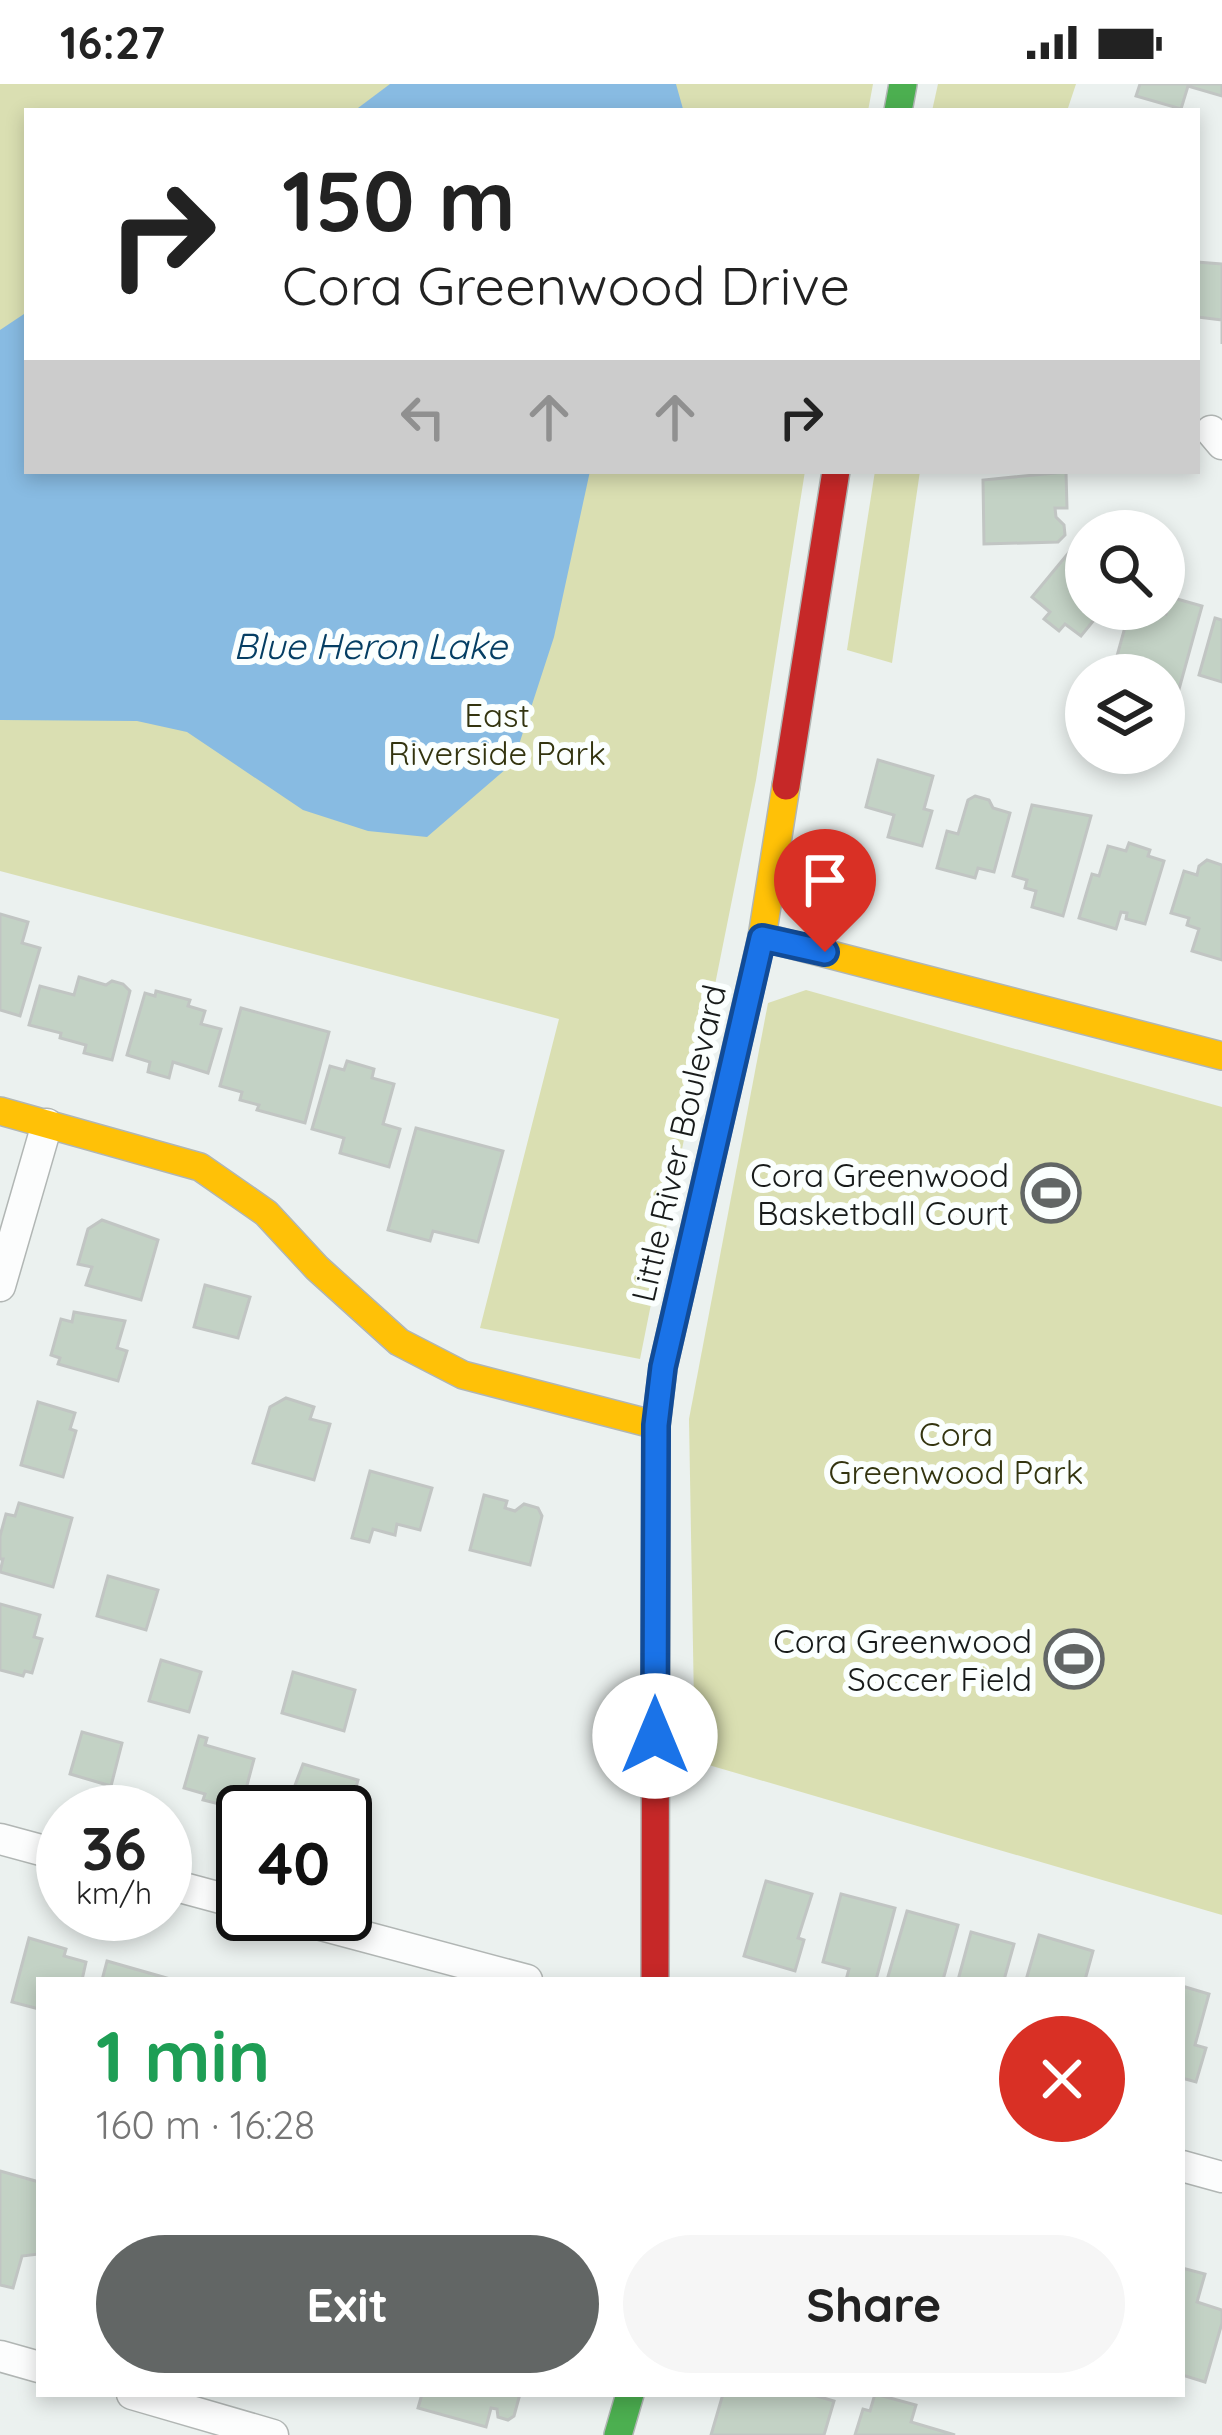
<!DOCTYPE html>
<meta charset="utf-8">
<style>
body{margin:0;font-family:Quicksand,sans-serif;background:#f6f6f6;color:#222;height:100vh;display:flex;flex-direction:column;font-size:45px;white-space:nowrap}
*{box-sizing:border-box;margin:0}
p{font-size:39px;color:#767676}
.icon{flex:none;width:66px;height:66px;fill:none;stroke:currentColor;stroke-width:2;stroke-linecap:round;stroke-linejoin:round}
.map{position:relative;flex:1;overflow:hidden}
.details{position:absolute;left:36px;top:1893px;width:1149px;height:420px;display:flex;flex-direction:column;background:#fff;border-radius:0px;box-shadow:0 6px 18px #0003}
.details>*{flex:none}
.top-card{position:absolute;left:24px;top:24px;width:1176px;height:366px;border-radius:0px;box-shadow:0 6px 18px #0003;background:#fff;color:#222;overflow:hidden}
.controls{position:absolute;left:1065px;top:426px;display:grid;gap:24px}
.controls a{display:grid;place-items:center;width:120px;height:120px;border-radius:50%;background:#fff;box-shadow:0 6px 18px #0003;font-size:60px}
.speed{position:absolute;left:36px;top:1701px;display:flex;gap:24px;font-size:60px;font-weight:700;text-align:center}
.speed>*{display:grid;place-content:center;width:156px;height:156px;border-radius:50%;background:#fff;box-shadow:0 6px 18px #0003;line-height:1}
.speed small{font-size:30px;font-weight:400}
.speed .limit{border:6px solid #111;border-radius:18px;background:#fff;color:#111}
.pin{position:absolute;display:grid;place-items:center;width:102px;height:102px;color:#fff;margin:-123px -51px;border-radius:50% 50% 50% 0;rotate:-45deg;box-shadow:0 0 12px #0007}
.pin .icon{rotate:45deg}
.me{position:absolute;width:132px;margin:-66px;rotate:0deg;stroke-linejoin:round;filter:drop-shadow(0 0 9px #0008)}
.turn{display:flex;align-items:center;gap:42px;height:252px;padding:0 60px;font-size:54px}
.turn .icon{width:156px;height:156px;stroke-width:2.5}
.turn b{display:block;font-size:84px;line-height:102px}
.lanes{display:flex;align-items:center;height:114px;padding:0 60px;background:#0003;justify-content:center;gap:60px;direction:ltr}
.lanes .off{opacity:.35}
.round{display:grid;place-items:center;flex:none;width:126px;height:126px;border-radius:63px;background:#f6f6f6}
.headline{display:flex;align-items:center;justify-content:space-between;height:204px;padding:0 60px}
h1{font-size:72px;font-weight:700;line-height:90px;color:#1e9e55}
.button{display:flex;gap:24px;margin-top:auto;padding:24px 60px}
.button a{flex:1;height:138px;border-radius:72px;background:#626665;color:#fff;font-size:48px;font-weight:700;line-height:138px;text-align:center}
.button a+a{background:#f6f6f6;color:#222}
.status{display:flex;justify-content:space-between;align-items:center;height:84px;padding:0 60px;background:#fff;direction:ltr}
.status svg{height:33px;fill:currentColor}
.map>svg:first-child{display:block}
.green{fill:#dadfb2}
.water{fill:#88bbe2}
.building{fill:#c3d2c5;stroke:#c1c5c3;stroke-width:3}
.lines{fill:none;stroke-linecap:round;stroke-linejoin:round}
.street-casing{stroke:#b1b6b4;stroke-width:33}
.fast-casing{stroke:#b1b6b4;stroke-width:30}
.slow-casing{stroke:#b1b6b4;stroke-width:30}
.jam-casing{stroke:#b1b6b4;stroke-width:30}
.street{stroke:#fcfdfd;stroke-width:30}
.fast{stroke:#4caf50;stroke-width:27}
.slow{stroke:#ffc107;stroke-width:27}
.jam{stroke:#c62828;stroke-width:27}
.route-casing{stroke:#114b97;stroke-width:30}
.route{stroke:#1a73e8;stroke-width:21}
.labels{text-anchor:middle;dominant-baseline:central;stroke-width:12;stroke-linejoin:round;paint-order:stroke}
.park-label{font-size:33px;fill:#33340f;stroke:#fbfffe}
.street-label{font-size:33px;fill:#181b1a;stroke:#fbfffe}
.poi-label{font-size:33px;fill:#181b1a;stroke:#fbfffe;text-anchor:end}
.water-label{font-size:36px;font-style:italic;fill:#053e63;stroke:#fbfffe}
</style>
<div class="status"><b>16:27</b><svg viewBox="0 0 49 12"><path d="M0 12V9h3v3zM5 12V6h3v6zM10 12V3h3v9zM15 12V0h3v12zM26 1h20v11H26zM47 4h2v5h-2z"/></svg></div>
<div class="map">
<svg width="1222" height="2351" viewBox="0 0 1222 2351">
<rect width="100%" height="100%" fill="#ebf1ef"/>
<g class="green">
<path d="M0,0H873L868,27H27V387H805L756,696L640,1275L480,1244L559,935L0,787Z"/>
<path d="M938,0H1076L1067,27H932Z"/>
<path d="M875,387H920L892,579L847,566Z"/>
<path d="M806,906L1222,1023V1831L695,1677L689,1335L768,919Z"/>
</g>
<g class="water">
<path d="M390,0H676L683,25L354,27Z"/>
<path d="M27,228V387H590L554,553L513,679L427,753L368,747L303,726L187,648L137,637L0,636V246Z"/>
</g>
<g class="building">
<path d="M1140,0H1222V12L1188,2L1181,25L1136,12Z"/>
<path d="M1197,178L1222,180V260V236L1197,233Z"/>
<path d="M1066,388L1067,424H1055L1056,433L1064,441L1065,451L1058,458L984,460L983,396Z"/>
<path d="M1070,467L1086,480V525H1103L1081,552L1065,540L1059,547L1044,535L1050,528L1032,513Z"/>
<path d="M1170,513L1202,522L1178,609L1164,605V591L1112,590L1130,525H1157L1166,530Z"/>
<path d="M1215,534L1222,536V598L1199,591Z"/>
<path d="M878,676L933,692L924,725L932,727L922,762L888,753L894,731L866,723Z"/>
<path d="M975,712L989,716L993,724L1010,729L994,788L978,784L975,794L937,784L947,747L958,750L968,716Z"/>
<path d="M1032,721L1091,732L1063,832L1032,823L1036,807L1025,804L1027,796L1013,792Z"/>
<path d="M1129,759L1150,766L1148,772L1164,777L1145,840L1126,835L1127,829L1121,828L1116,845L1079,834L1092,790L1099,792L1108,762L1126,767Z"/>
<path d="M1207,776L1222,781V876L1192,867L1199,845L1187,841L1189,834L1171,829L1184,787L1197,791L1199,782Z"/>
<path d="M0,830L28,838L22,859L40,864L20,932L0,926Z"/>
<path d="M79,893L106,901L112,897L123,900L130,907L112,976L84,969L86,961L60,954L61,949L29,941L40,902L74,911Z"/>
<path d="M156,907L190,916L188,922L205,927L201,940L221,945L208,989L173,978L169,994L148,988L150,978L127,971L145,909L155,912Z"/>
<path d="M241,924L329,948L305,1039L257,1026L259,1021L240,1016L242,1008L220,1002Z"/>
<path d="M347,977L374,985L372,994L394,1000L383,1040L400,1045L389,1083L340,1069L344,1054L312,1045L330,982L344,986Z"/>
<path d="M416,1044L503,1067L478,1158L433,1147L430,1157L388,1146Z"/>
<path d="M102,1136L158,1156L141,1216L86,1201L92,1183L78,1180L88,1145Z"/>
<path d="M205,1201L250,1213L238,1254L194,1243Z"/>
<path d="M74,1228L125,1237L117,1264L127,1267L118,1297L58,1280L60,1274L51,1271L61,1235L72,1238Z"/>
<path d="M286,1314L314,1323L310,1335L330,1340L314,1396L253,1379L270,1323Z"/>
<path d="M38,1318L75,1329L70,1345L76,1347L63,1393L21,1381Z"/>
<path d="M370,1387L432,1404L420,1446L397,1440L395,1451L373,1445L369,1458L352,1454Z"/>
<path d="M484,1411L507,1417L505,1424L515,1427L524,1420L538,1424L542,1432L530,1481L470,1466Z"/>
<path d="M19,1419L72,1434L53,1503L0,1488L3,1475H0V1452L6,1430L15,1432Z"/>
<path d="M108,1492L158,1506L146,1546L97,1532Z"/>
<path d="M0,1520L40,1531L34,1553L42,1555L32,1589L25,1587L23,1592L0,1586Z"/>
<path d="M161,1576L201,1588L189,1628L149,1617Z"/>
<path d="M293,1588L355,1606L344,1647L282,1629Z"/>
<path d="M82,1648L122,1659L111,1702L70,1690Z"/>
<path d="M199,1652L207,1654L205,1661L254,1675L242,1720L221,1713L219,1720L203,1716L205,1710L184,1704Z"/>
<path d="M303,1680L358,1696L345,1742V1728H285Z"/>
<path d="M766,1797L812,1810L798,1854L804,1856L795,1887L744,1872Z"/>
<path d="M841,1810L895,1824L876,1896H846L849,1885L823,1878Z"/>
<path d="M907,1827L958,1841L943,1896H887Z"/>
<path d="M971,1848L1014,1860L1004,1896H958Z"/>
<path d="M1039,1851L1093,1867L1085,1896H1026Z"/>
<path d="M29,1854L66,1865L64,1872L86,1878L82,1896H39V1925L12,1918Z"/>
<path d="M107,1877L170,1895V1896H102Z"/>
<path d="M1182,1902L1209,1910L1195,1961L1206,1964L1196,1998L1182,1994Z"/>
<path d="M0,2087L39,2098V2170L22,2172L13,2204L0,2201Z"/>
<path d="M1182,2184L1205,2190L1197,2218L1222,2226V2239L1205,2298L1182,2291Z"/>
<path d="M422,2310H520L514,2332L508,2336L498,2333L497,2325L491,2324L486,2343L418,2324Z"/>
<path d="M723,2310H810L834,2317L824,2351H711Z"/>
<path d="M875,2310L916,2321L911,2338L955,2351H855L863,2325L870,2327Z"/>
</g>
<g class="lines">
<defs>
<g id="street">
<path d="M1211,347L1222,360"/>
<path d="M0,1202L47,1040"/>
<path d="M0,1755L63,1772"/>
<path d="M165,1799L243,1820"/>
<path d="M280,1830L527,1896"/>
<path d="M1182,2082L1222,2093"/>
<path d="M0,2272L39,2283"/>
<path d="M132,2310L273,2351"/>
</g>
<g id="fast">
<path d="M898,27L903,0"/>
<path d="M618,2351L630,2310"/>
</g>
<g id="slow">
<path d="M762,853L1222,972"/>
<path d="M0,1027L200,1083L266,1129L317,1184L399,1258L463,1291L656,1341"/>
<path d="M656,1342L663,1283L762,853L786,702"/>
</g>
<g id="jam">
<path d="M786,702L836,387"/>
<path d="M655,1896L656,1342"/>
</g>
</defs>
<use href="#street" class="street-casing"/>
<use href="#fast" class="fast-casing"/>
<use href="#slow" class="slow-casing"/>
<use href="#jam" class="jam-casing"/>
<use href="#street" class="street"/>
<use href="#fast" class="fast"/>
<use href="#slow" class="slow"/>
<use href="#jam" class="jam"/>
</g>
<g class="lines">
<defs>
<path id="route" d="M655,1652L656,1341L663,1283L762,854L825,868"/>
</defs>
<use href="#route" class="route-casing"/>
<use href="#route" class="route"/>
</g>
<defs>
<symbol id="stadium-ring" viewBox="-11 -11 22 22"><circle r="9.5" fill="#fbfffe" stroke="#626665" stroke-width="1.5"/><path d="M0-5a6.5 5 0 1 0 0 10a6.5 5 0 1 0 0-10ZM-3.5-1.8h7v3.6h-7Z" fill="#626665"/></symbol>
</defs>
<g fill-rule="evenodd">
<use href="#stadium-ring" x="1018" y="1076" width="66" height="66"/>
<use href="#stadium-ring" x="1041" y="1542" width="66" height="66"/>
</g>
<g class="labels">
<g class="park-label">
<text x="497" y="630">East<tspan x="497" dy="38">Riverside Park</tspan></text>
<text x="956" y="1349">Cora<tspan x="956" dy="38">Greenwood Park</tspan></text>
</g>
<g class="street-label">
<text transform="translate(678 1059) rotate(-77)">Little River Boulevard</text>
</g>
<g class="poi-label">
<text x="1009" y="1090">Cora Greenwood<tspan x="1009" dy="38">Basketball Court</tspan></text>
<text x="1032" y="1556">Cora Greenwood<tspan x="1032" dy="38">Soccer Field</tspan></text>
</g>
<g class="water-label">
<text x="370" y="561">Blue Heron Lake</text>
</g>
</g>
</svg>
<div class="controls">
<a><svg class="icon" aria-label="search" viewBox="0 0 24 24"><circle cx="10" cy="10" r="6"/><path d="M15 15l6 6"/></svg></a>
<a><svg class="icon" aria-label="layers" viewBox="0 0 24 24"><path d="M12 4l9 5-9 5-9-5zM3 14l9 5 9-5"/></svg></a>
</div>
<div class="speed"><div>36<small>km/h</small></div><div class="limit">40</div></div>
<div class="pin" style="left:825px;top:868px;background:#d93025"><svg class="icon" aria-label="arrive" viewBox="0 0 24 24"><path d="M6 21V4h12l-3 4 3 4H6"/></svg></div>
<svg class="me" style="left:655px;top:1652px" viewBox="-20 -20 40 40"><circle r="19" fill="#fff"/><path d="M0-13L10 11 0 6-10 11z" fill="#1a73e8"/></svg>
<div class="top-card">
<div class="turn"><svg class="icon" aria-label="right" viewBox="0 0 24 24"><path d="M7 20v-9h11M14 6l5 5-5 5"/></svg><div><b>150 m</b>Cora Greenwood Drive</div></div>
<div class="lanes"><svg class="icon off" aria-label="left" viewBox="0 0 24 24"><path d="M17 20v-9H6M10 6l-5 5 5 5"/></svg><svg class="icon off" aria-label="ahead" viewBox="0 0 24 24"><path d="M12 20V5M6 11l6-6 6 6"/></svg><svg class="icon off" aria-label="ahead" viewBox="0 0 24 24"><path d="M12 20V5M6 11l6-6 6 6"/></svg><svg class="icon" aria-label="right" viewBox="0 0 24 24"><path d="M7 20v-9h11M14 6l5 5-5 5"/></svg></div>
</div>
<section class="details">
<div class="headline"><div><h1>1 min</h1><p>160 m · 16:28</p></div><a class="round" style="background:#d93025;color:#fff"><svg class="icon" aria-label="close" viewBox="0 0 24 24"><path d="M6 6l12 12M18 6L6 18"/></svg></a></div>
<div class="button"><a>Exit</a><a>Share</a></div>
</section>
</div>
